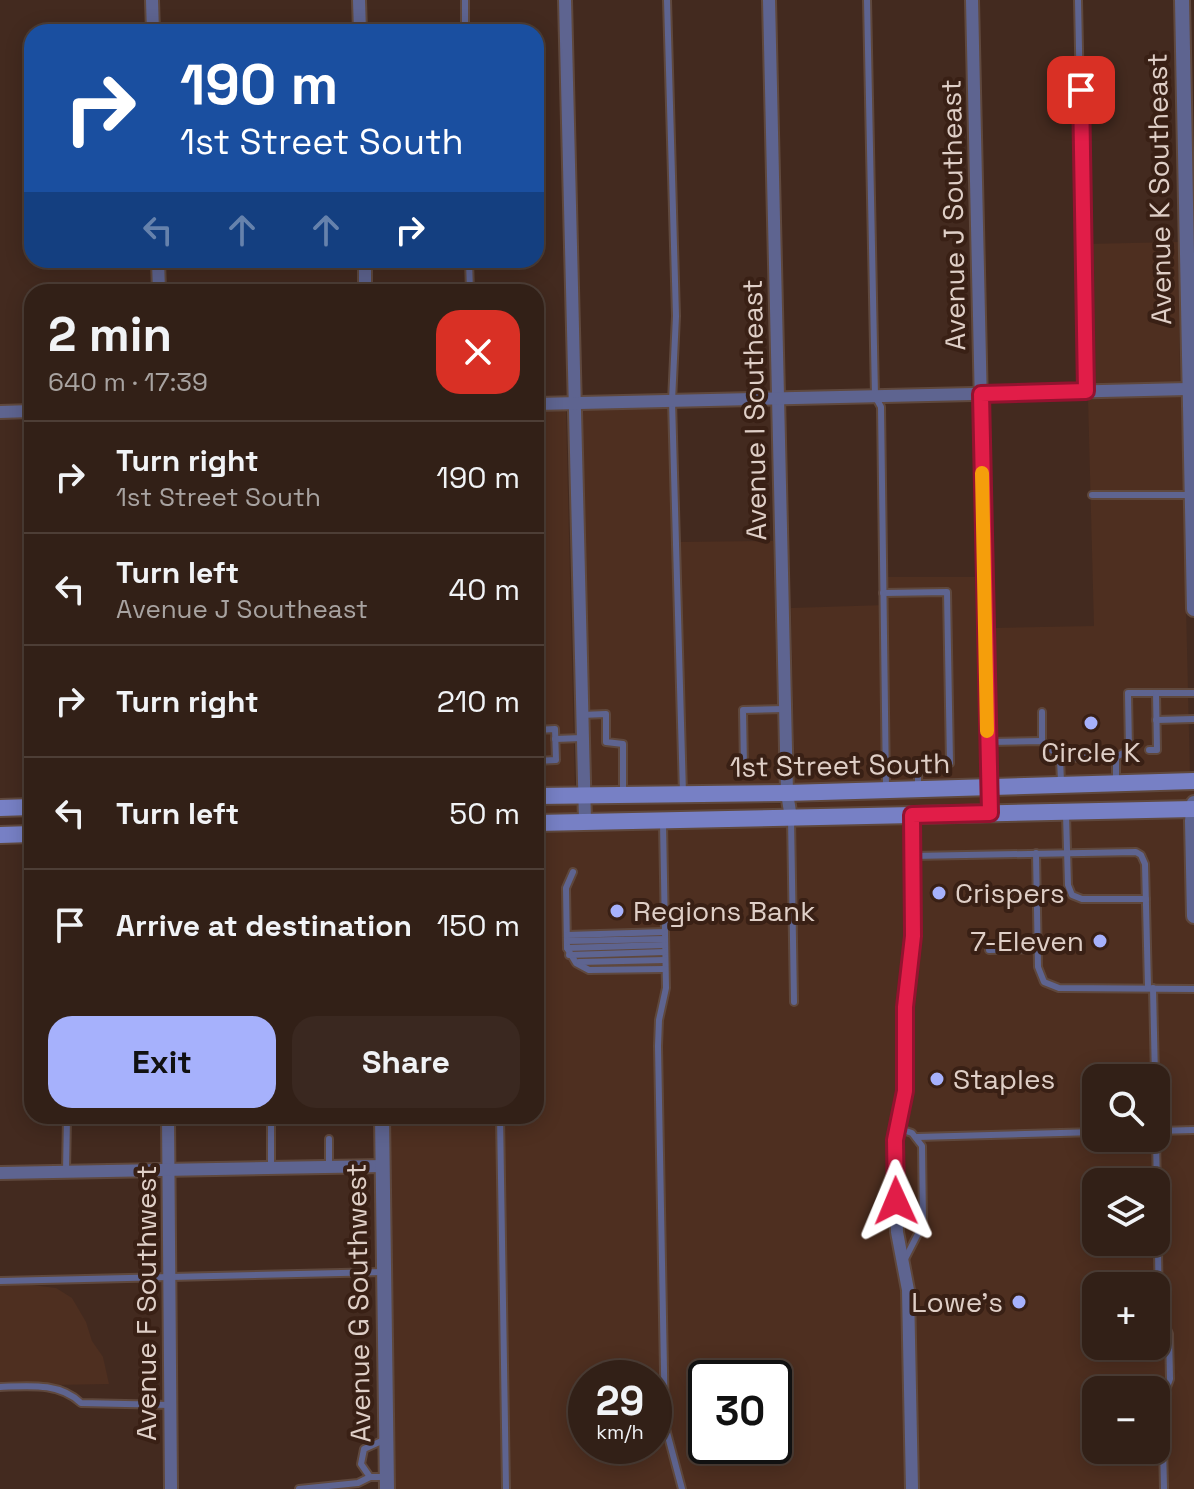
<!DOCTYPE html>
<meta charset="utf-8">
<style>
body{margin:0;font-family:"Space Grotesk",sans-serif;background:#3a2820;color:#f1f3f6;height:100vh;display:flex;flex-direction:column;font-size:30px;white-space:nowrap}
*{box-sizing:border-box;margin:0}
p{font-size:26px;color:#a8a3a1}
.icon{flex:none;width:44px;height:44px;fill:none;stroke:currentColor;stroke-width:2;stroke-linecap:round;stroke-linejoin:round}
.map{position:relative;flex:1;overflow:hidden}
.panel{position:absolute;left:24px;top:284px;width:520px;height:840px;display:flex;flex-direction:column;background:#322017;border-radius:24px;box-shadow:0 4px 20px #0003,0 0 0 2px #4d3e36}
.panel>*{flex:none}
.banner{position:absolute;left:24px;top:24px;width:520px;height:244px;border-radius:24px;box-shadow:0 4px 20px #0003,0 0 0 2px #4d3e36;background:#1a4fa0;color:#fff;overflow:hidden}
.tools{position:absolute;left:1082px;top:1064px;display:grid;gap:16px}
.tools a{display:grid;place-items:center;width:88px;height:88px;border-radius:16px;background:#322017;box-shadow:0 4px 20px #0003,0 0 0 2px #4d3e36;font-size:40px}
.speed{position:absolute;left:568px;top:1360px;display:flex;gap:16px;font-size:40px;font-weight:700;text-align:center}
.speed>*{display:grid;place-content:center;width:104px;height:104px;border-radius:50%;background:#322017;box-shadow:0 4px 20px #0003,0 0 0 2px #4d3e36;line-height:1}
.speed small{font-size:20px;font-weight:400}
.speed .limit{border:4px solid #111;border-radius:12px;background:#fff;color:#111}
.pin{position:absolute;display:grid;place-items:center;width:68px;height:68px;color:#fff;margin:-34px;border-radius:16px;box-shadow:0 4px 12px #0006}
.me{position:absolute;width:88px;margin:-44px;rotate:359deg;stroke-linejoin:round;filter:drop-shadow(0 0 6px #0008)}
.turn{display:flex;align-items:center;gap:28px;height:168px;padding:0 24px;font-size:36px}
.turn .icon{width:104px;height:104px;stroke-width:2.5}
.turn b{display:block;font-size:56px;line-height:68px}
.lanes{display:flex;align-items:center;height:76px;padding:0 24px;background:#0003;justify-content:center;gap:40px;direction:ltr}
.lanes .off{opacity:.35}
.round{display:grid;place-items:center;flex:none;width:84px;height:84px;border-radius:24px;background:#3a2820}
.summary{display:flex;align-items:center;justify-content:space-between;height:136px;padding:0 24px}
h1{font-size:48px;font-weight:700;line-height:60px}
.action{display:flex;gap:16px;margin-top:auto;padding:16px 24px}
.action a{flex:1;height:92px;border-radius:24px;background:#a6b1fc;color:#111;font-size:32px;font-weight:700;line-height:92px;text-align:center}
.action a+a{background:#3a2820;color:#f1f3f6}
ul{padding:0;list-style:none}
li{display:flex;align-items:center;gap:24px;height:112px;padding:0 24px;border-top:2px solid #4d3e36}
li div{flex:1}
li b{display:block;font-size:30px}
li em{font-style:normal}
.map>svg:first-child{display:block}
.built{fill:#4e2f20;fill-rule:evenodd}
.lines{fill:none;stroke-linecap:round;stroke-linejoin:round}
.service-casing{stroke:#5f483d;stroke-width:10}
.minor-casing{stroke:#5f483d;stroke-width:16}
.tertiary-casing{stroke:#5f483d;stroke-width:18}
.secondary-casing{stroke:#5f483d;stroke-width:20}
.service{stroke:#5e6490;stroke-width:6}
.minor{stroke:#5e6490;stroke-width:12}
.tertiary{stroke:#5e6490;stroke-width:14}
.secondary{stroke:#7780c5;stroke-width:16}
.route-casing{stroke:#92132f;stroke-width:20}
.route{stroke:#e11d48;stroke-width:14}
.slow{stroke:#f59e0b;stroke-width:14}
.poi-dot{fill:#a6b1fc;stroke:#392015;stroke-width:3}
.labels{text-anchor:middle;dominant-baseline:central;stroke-width:8;stroke-linejoin:round;paint-order:stroke}
.street-label{font-size:28px;fill:#dfcfc7;stroke:#392015}
.poi-label{font-size:28px;fill:#dfcfc7;stroke:#392015;text-anchor:start}
</style>
<div class="map">
<svg width="1194" height="1489" viewBox="0 0 1194 1489">
<rect width="100%" height="100%" fill="#432a1f"/>
<g class="built">
<path d="M1178,242L1180,382L1088,384L1085,244Z"/>
<path d="M1181,396L1190,775L996,780L993,628L1094,626L1088,398Z"/>
<path d="M677,407L678,542L773,541L779,786L591,787L582,409Z"/>
<path d="M566,410L575,787L536,789V411Z"/>
<path d="M887,577H976L981,781L795,786L791,608L886,605Z"/>
<path d="M1194,781V1489H387L382,1116H536V801L788,804ZM1096,1078H1156V1138H1096ZM1096,1182H1156V1242H1096ZM1096,1286H1156V1346H1096ZM586,1378H654V1446H586ZM706,1378H774V1446H706ZM1096,1390H1156V1450H1096Z"/>
<path d="M0,1281L56,1288L72,1298L86,1322L92,1341L103,1357L109,1384L0,1386Z"/>
</g>
<g class="lines">
<defs>
<g id="service">
<path d="M465,0V32"/>
<path d="M667,0L676,316L672,401L683,794"/>
<path d="M867,0L875,396L881,407L886,787"/>
<path d="M1078,0L1086,391"/>
<path d="M469,260L470,292"/>
<path d="M1092,495H1191"/>
<path d="M883,593L947,592L950,763L918,771V786"/>
<path d="M1042,712V741"/>
<path d="M581,715L606,714V742L623,744V794"/>
<path d="M1156,720L1194,719"/>
<path d="M536,730L555,729L556,760L536,761"/>
<path d="M555,739L582,738"/>
<path d="M988,742L1042,741L1060,758L1116,757L1129,750L1128,693H1194"/>
<path d="M1149,750H1157L1156,693"/>
<path d="M1116,757V781"/>
<path d="M1060,758L1061,782"/>
<path d="M744,768L743,710L785,709"/>
<path d="M1066,814L1068,885L1072,895L1082,899H1146"/>
<path d="M791,818L794,1002"/>
<path d="M663,823L666,988L659,1020L658,1046L665,1425L682,1489"/>
<path d="M1036,853L1038,967L1044,982L1059,988L1194,989"/>
<path d="M912,856L1136,852L1141,855L1145,864L1148,987"/>
<path d="M573,872L566,888L567,948L576,963L589,970L665,969"/>
<path d="M567,935L665,932"/>
<path d="M567,941L665,939"/>
<path d="M567,948L665,945"/>
<path d="M989,950L1038,949"/>
<path d="M569,955L665,952"/>
<path d="M579,962L665,960"/>
<path d="M1153,988L1155,1078"/>
<path d="M271,1116V1168"/>
<path d="M500,1116L506,1489"/>
<path d="M897,1128L912,1133L922,1146L923,1224L904,1261"/>
<path d="M1156,1131L1194,1130"/>
<path d="M1156,1136L1159,1309L1169,1334L1170,1379L1162,1400L1164,1489"/>
<path d="M917,1137L1096,1132"/>
<path d="M329,1139V1167"/>
<path d="M66,1172L67,1116"/>
<path d="M0,1281L384,1272"/>
<path d="M0,1387C28,1386 59,1382 81,1403L170,1405"/>
<path d="M370,1477L361,1464L364,1449L386,1439"/>
<path d="M299,1489L358,1483L370,1477H387"/>
</g>
<g id="minor">
<path d="M152,0L153,32"/>
<path d="M359,0L360,32"/>
<path d="M565,0L585,822"/>
<path d="M769,0L787,793L791,818"/>
<path d="M972,0L990,813"/>
<path d="M158,260L159,292"/>
<path d="M365,260V292"/>
<path d="M536,404L1188,389"/>
<path d="M0,412L32,411"/>
<path d="M912,815L913,936L905,1007V1091L895,1148L897,1232L908,1290L912,1489"/>
<path d="M168,1116L171,1489"/>
<path d="M0,1173L383,1166"/>
</g>
<g id="tertiary">
<path d="M1182,0L1194,609"/>
<path d="M1194,803L1192,821L1194,916"/>
<path d="M382,1116L387,1489"/>
</g>
<g id="secondary">
<path d="M536,796L787,793L1194,781"/>
<path d="M0,808L32,807"/>
<path d="M536,823L1194,809"/>
<path d="M0,835L32,834"/>
</g>
</defs>
<use href="#service" class="service-casing"/>
<use href="#minor" class="minor-casing"/>
<use href="#tertiary" class="tertiary-casing"/>
<use href="#secondary" class="secondary-casing"/>
<use href="#service" class="service"/>
<use href="#minor" class="minor"/>
<use href="#tertiary" class="tertiary"/>
<use href="#secondary" class="secondary"/>
</g>
<g class="lines">
<defs>
<path id="route" d="M896,1201L895,1140L905,1091V1007L913,936L912,815L990,813L981,394L1086,391L1081,90"/>
</defs>
<use href="#route" class="route-casing"/>
<use href="#route" class="route"/>
<path class="slow" d="M982,473L987,731"/>
</g>
<g class="poi-dot">
<circle cx="1091" cy="723" r="8"/>
<circle cx="939" cy="893" r="8"/>
<circle cx="617" cy="911" r="8"/>
<circle cx="1100" cy="941" r="8"/>
<circle cx="937" cy="1079" r="8"/>
<circle cx="1019" cy="1302" r="8"/>
</g>
<g class="labels">
<g class="street-label">
<text transform="translate(1159 189) rotate(-91)">Avenue K Southeast</text>
<text transform="translate(953 215) rotate(-91)">Avenue J Southeast</text>
<text transform="translate(754 410) rotate(-91)">Avenue I Southeast</text>
<text transform="translate(840 765) rotate(-1)">1st Street South</text>
<text transform="translate(146 1303) rotate(-90)">Avenue F Southwest</text>
<text transform="translate(358 1303) rotate(-91)">Avenue G Southwest</text>
</g>
<g class="poi-label">
<text x="1091" y="752" text-anchor="middle">Circle K</text>
<text x="955" y="893">Crispers</text>
<text x="633" y="911">Regions Bank</text>
<text x="1084" y="941" text-anchor="end">7-Eleven</text>
<text x="953" y="1079">Staples</text>
<text x="1003" y="1302" text-anchor="end">Lowe's</text>
</g>
</g>
</svg>
<div class="tools">
<a><svg class="icon" aria-label="search" viewBox="0 0 24 24"><circle cx="10" cy="10" r="6"/><path d="M15 15l6 6"/></svg></a>
<a><svg class="icon" aria-label="layers" viewBox="0 0 24 24"><path d="M12 4l9 5-9 5-9-5zM3 14l9 5 9-5"/></svg></a>
<a>+</a>
<a>−</a>
</div>
<div class="speed"><div>29<small>km/h</small></div><div class="limit">30</div></div>
<div class="pin" style="left:1081px;top:90px;background:#d93025"><svg class="icon" aria-label="arrive" viewBox="0 0 24 24"><path d="M6 21V4h12l-3 4 3 4H6"/></svg></div>
<svg class="me" style="left:896px;top:1201px" viewBox="-20 -20 40 40"><path d="M0-17L14 15 0 8-14 15z" fill="#e11d48" stroke="#fff" stroke-width="4"/></svg>
<div class="banner">
<div class="turn"><svg class="icon" aria-label="right" viewBox="0 0 24 24"><path d="M7 20v-9h11M14 6l5 5-5 5"/></svg><div><b>190 m</b>1st Street South</div></div>
<div class="lanes"><svg class="icon off" aria-label="left" viewBox="0 0 24 24"><path d="M17 20v-9H6M10 6l-5 5 5 5"/></svg><svg class="icon off" aria-label="ahead" viewBox="0 0 24 24"><path d="M12 20V5M6 11l6-6 6 6"/></svg><svg class="icon off" aria-label="ahead" viewBox="0 0 24 24"><path d="M12 20V5M6 11l6-6 6 6"/></svg><svg class="icon" aria-label="right" viewBox="0 0 24 24"><path d="M7 20v-9h11M14 6l5 5-5 5"/></svg></div>
</div>
<section class="panel">
<div class="summary"><div><h1>2 min</h1><p>640 m · 17:39</p></div><a class="round" style="background:#d93025;color:#fff"><svg class="icon" aria-label="close" viewBox="0 0 24 24"><path d="M6 6l12 12M18 6L6 18"/></svg></a></div>
<ul>
<li><svg class="icon" aria-label="right" viewBox="0 0 24 24"><path d="M7 20v-9h11M14 6l5 5-5 5"/></svg><div><b>Turn right</b><p>1st Street South</p></div><em>190 m</em></li>
<li><svg class="icon" aria-label="left" viewBox="0 0 24 24"><path d="M17 20v-9H6M10 6l-5 5 5 5"/></svg><div><b>Turn left</b><p>Avenue J Southeast</p></div><em>40 m</em></li>
<li><svg class="icon" aria-label="right" viewBox="0 0 24 24"><path d="M7 20v-9h11M14 6l5 5-5 5"/></svg><div><b>Turn right</b></div><em>210 m</em></li>
<li><svg class="icon" aria-label="left" viewBox="0 0 24 24"><path d="M17 20v-9H6M10 6l-5 5 5 5"/></svg><div><b>Turn left</b></div><em>50 m</em></li>
<li><svg class="icon" aria-label="arrive" viewBox="0 0 24 24"><path d="M6 21V4h12l-3 4 3 4H6"/></svg><div><b>Arrive at destination</b></div><em>150 m</em></li>
</ul>
<div class="action"><a>Exit</a><a>Share</a></div>
</section>
</div>
